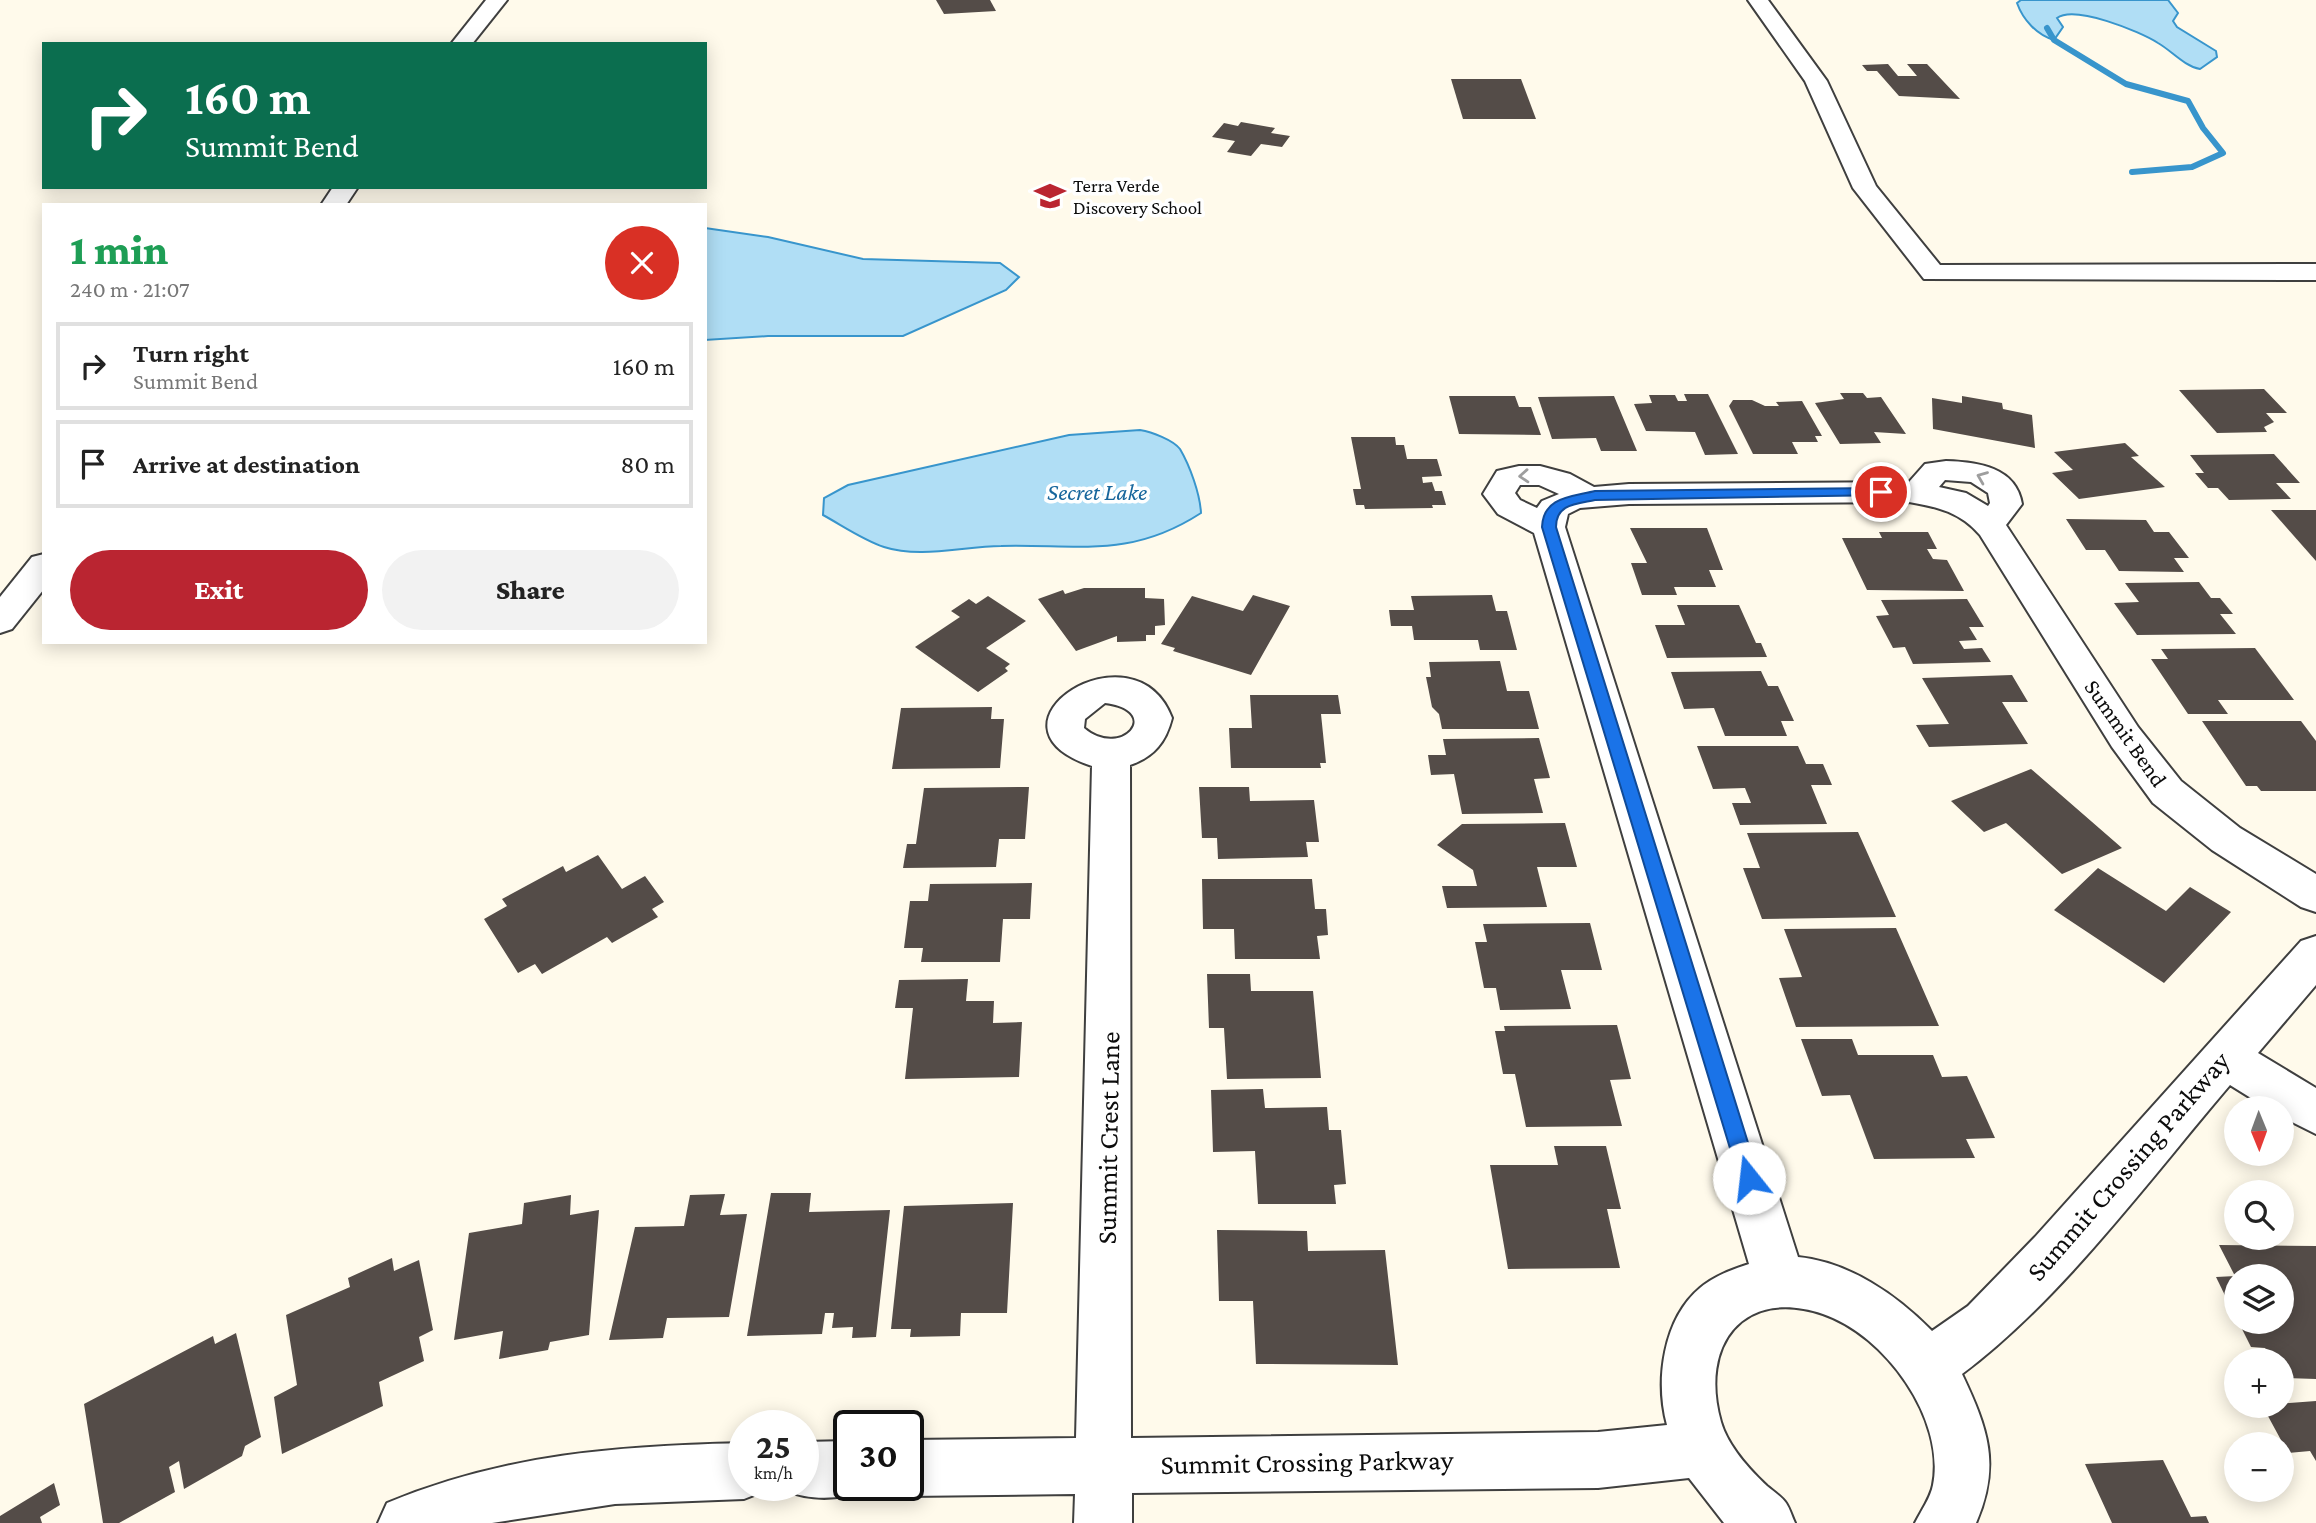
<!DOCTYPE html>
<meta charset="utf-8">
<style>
body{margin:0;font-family:"Crimson Pro",serif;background:#f2f2f2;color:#222;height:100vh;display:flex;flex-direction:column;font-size:26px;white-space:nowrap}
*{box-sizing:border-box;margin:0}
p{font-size:23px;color:#767676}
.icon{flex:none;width:38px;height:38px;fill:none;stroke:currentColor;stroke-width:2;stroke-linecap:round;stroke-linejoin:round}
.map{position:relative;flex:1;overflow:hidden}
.sheet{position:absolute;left:42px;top:203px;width:665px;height:441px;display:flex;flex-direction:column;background:#fff;border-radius:0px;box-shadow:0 4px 18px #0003}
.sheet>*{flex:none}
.top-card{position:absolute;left:42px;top:42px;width:665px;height:147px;border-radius:0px;box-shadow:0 4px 18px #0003;background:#0b6e4f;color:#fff;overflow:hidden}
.needle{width:46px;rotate:179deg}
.controls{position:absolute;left:2224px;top:1096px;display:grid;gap:14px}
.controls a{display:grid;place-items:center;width:70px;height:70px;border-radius:50%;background:#fff;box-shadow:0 4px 18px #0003;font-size:35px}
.speed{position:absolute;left:728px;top:1410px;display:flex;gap:14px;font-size:35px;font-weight:700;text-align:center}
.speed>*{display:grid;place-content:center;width:91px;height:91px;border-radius:50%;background:#fff;box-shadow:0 4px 18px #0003;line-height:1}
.speed small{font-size:18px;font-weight:400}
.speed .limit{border:4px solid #111;border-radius:10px;background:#fff;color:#111}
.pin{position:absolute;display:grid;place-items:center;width:60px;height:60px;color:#fff;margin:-30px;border:4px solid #fff;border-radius:50%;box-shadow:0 2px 7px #0007}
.me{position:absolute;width:77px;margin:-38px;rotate:344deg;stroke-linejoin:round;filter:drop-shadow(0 0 5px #0008)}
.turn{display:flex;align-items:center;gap:24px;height:147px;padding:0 28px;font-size:32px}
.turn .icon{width:91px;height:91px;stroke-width:2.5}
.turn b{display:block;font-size:49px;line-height:60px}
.round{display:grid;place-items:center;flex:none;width:74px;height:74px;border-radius:37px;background:#f2f2f2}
.summary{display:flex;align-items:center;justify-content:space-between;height:119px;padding:0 28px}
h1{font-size:42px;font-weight:800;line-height:52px;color:#1e9e55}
.button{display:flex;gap:14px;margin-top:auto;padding:14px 28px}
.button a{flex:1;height:80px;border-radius:42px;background:#ba2531;color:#fff;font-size:28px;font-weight:800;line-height:80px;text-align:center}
.button a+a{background:#f2f2f2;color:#222}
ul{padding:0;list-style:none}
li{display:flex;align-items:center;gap:21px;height:88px;margin:0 14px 10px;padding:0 14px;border:4px solid #e0e0e0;border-radius:0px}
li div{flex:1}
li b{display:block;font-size:26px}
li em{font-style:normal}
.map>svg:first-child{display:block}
.water{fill:#b0def5;stroke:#3895cc;stroke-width:2}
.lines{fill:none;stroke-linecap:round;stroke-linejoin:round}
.stream{stroke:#3895cc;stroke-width:6}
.building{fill:#544c48}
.minor-casing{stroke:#3f3f3f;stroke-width:4}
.minor{fill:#fff;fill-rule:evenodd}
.oneway{stroke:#9e9e9e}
.route{fill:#1a73e8;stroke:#114b97;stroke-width:2}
.labels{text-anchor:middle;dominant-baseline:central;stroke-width:7;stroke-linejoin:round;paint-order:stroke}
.far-poi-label{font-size:19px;fill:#0c0c0c;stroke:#fff;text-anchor:start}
.street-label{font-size:23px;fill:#0c0c0c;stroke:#fff}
.water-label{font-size:24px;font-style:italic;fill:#17669c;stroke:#fff}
.near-street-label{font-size:28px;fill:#0c0c0c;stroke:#fff}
</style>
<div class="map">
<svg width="2316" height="1523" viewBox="0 0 2316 1523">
<rect width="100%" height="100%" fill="#fffaeb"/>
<g class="water">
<path d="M2021,0H2168L2178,13L2173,21L2177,27L2216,51L2217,57L2200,69C2184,66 2172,51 2158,43C2139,31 2075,5 2057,18L2063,27L2054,40C2037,35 2023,20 2017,3Z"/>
<path d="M705,228L768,237L863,259L1000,263L1019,277L1006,290L903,336H768L705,340Z"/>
<path d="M1140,430C1152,432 1173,440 1180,449C1190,466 1200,494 1201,513C1130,559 1079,544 1001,546C964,546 921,559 884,547C863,540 843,526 823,515L824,498L848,485L1069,435Z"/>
</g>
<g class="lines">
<path class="stream" d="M2047,28L2054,40L2126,84L2188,101L2203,128L2223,153L2192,167L2132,172"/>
</g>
<g class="building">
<path d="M936,0H990L996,11L944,14Z"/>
<path d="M1888,64L1898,76H1917L1907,64H1927L1960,99L1899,96L1877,71H1867L1862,65Z"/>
<path d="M1451,79H1521L1536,119H1463Z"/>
<path d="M1241,122L1275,128L1271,133L1290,136L1282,147L1261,144L1251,156L1227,152L1235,141L1212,137L1224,123L1238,126Z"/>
<path d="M2264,389L2287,413H2266L2274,422L2264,427L2267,432L2217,433L2179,390Z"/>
<path d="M1840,393H1863L1867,398L1881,397L1906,434L1874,432L1881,443L1840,444L1815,403L1844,399Z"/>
<path d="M1684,394H1708L1738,454L1705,455L1695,432L1646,431L1634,404L1652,403L1649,395H1675L1678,401H1687Z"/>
<path d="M1449,396H1515L1519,407H1531L1541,435L1459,434Z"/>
<path d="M1614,396L1637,451H1601L1596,438L1552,439L1538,397Z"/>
<path d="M1962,396L2002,403L2003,409L2032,415L2035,448L1933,429L1932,398L1962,403Z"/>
<path d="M1733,400H1752L1765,406H1779L1776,402L1802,401L1822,436H1815L1818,442H1792L1798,454H1753L1729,406Z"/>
<path d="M1351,437H1395L1396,445H1404L1407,459H1437L1442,476L1422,477L1423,483L1432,482L1435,491H1442L1446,505H1432L1433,508L1365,509L1364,505H1356L1353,489H1361Z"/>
<path d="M2125,443L2139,456L2131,457L2165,487L2079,499L2052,473L2073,470L2054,452Z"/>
<path d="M2274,454L2300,483H2276L2291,499L2229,500L2218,488H2208L2195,473H2204L2190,455Z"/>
<path d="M2271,510H2316V561Z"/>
<path d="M2066,519L2146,520L2154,532H2169L2189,558H2174L2184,572L2119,571L2105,550H2086Z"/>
<path d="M1630,528H1707L1723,570H1709L1716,587H1674L1677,595H1642L1631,563H1647Z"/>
<path d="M1879,532H1928L1937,549H1927L1933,559L1947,560L1964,591L1867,590L1842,538H1882Z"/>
<path d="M2199,582L2211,598H2220L2233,614H2220L2236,634L2137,635L2114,603L2139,602L2125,583Z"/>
<path d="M1084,588H1145V598L1164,599L1165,625L1155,626V635H1146V641L1117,642V636L1076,651L1038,599L1063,590L1065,594Z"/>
<path d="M1253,595L1290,606L1251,675L1173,651L1175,648L1161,644L1192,596L1243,611Z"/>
<path d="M1492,595L1496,611H1507L1517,650H1480L1478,640H1414L1412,626H1391L1389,610H1414L1411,596Z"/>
<path d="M988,596L1026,621L986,648L1010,664L1005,668L1008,671L978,692L915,647L960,617L951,611L969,599L976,604Z"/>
<path d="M1967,599L1984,627H1969L1977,640L1959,641L1964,649L1982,648L1991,662L1913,664L1905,647L1893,648L1876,616L1889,615L1881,600Z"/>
<path d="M1677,605H1739L1756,643H1761L1767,657L1667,658L1655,625H1685Z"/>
<path d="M2255,648L2294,700H2218L2228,714H2188L2151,659H2168L2161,649Z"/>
<path d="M1500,661L1507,691H1529L1539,729H1442L1439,714L1432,707L1426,677H1431L1429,662Z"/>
<path d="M1761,671L1768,686H1778L1794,721H1781L1787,736H1725L1714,708L1684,709L1671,672Z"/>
<path d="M2012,675L2028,702H2002L2028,744L1929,747L1916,725L1949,724L1922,678Z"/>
<path d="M1250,695H1338L1341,714H1321L1326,763H1320L1321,768H1231L1229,728H1252Z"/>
<path d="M992,707L991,719H1004L1000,768L892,769L901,708Z"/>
<path d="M2202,721H2301L2316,741V791H2261L2257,786H2246Z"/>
<path d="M1539,738L1550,778L1534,779L1543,813L1462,814L1454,774L1431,775L1428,755H1446L1443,739Z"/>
<path d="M1697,746H1798L1806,764H1823L1832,785H1811L1827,824L1740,825L1732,803H1751L1745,788L1713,789Z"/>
<path d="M2031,769L2122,848L2062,874L2006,823L1984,832L1951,801Z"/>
<path d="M1029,787L1025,839H999L996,867L903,868L907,844H916L924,788Z"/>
<path d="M1199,787H1249L1250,801L1314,800L1319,842H1306L1308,857L1218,859L1217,838H1202Z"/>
<path d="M1565,823L1577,867H1537L1547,907L1447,908L1442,886H1477L1473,870L1437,845L1462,824Z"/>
<path d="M1858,832L1896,917L1762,919L1743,868H1760L1747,833Z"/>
<path d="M598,855L622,889L645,876L664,902L652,909L658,917L612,943L607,937L542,974L535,964L518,973L484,919L507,906L502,899L563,866L566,872Z"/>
<path d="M2098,868L2166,911L2190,887L2231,912L2164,983L2054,910Z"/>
<path d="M1202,879H1312L1315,909H1326L1328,935L1317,936L1320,959H1235L1234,929H1203Z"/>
<path d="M1032,883L1030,919H1003L1000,962H921L923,948H904L910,901H928L930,884Z"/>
<path d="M1590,923L1602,970H1561L1571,1009L1500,1010L1496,988H1484L1475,942H1487L1483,924Z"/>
<path d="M1896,928L1939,1026L1796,1027L1779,978L1802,977L1784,929Z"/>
<path d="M1207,974H1250L1251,991H1313L1321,1078L1227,1079L1224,1028H1209Z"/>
<path d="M968,979L966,1001H994L993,1023L1022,1022L1019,1077L905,1079L913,1008H895L899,980Z"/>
<path d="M1617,1025L1631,1079L1610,1080L1622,1126L1526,1127L1515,1074H1503L1495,1031H1505L1504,1026Z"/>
<path d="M1801,1039H1852L1858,1055H1933L1942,1077L1967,1076L1995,1138L1966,1139L1975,1158L1874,1159L1850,1095L1822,1096Z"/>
<path d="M1263,1089L1265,1108L1327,1107L1329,1130H1341L1346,1184L1334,1185L1336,1204H1258L1255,1151L1213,1152L1211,1090Z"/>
<path d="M1554,1146H1606L1621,1209H1607L1620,1268L1508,1269L1490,1165H1558Z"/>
<path d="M771,1193H811L809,1212L890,1210L876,1337L852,1338L853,1327L832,1328L834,1313H825L822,1334L747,1336Z"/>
<path d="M725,1194L720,1215L747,1214L729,1317L667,1318L663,1338L609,1340L635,1227L684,1226L690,1195Z"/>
<path d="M571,1195L570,1215L599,1210L589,1335L550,1342L548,1350L499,1359L503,1331L454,1340L469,1233L522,1224L524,1203Z"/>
<path d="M1013,1203L1007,1313H961L960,1336L910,1337L911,1329H891L904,1206Z"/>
<path d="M1217,1230L1307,1231L1308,1251L1385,1250L1398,1365L1256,1364L1253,1301H1219Z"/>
<path d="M2219,1245L2316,1246V1379L2282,1378V1360H2271L2265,1348L2251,1347L2238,1321H2282V1276H2235Z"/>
<path d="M392,1258L394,1271L419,1260L433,1330L419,1337L424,1361L379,1382L383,1406L282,1454L274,1397L297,1385L286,1315L350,1287L348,1278Z"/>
<path d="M2236,1276V1318L2216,1277Z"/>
<path d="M236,1333L261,1437L245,1446L242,1456L184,1489L179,1461L169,1467L175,1492L119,1523H103L84,1404L213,1336L215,1344Z"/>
<path d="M2316,1401V1461L2310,1451L2288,1453L2262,1405Z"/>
<path d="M2163,1460L2191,1517L2206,1516L2209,1523H2112L2085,1464Z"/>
<path d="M54,1483L60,1505L40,1517L42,1523H0V1516Z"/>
</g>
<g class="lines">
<defs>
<g id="minor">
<path d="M486,0H507L472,44H451Z"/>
<path d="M1748,0H1768L1827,81L1876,186L1940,265L2316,264V280L1924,279L1853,188L1805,81Z"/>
<path d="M333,187H358L346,205H321Z"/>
<path d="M1946,461C1978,462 2016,467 2022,504L2006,525L2138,727L2181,781L2240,828L2316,874V912L2301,907L2212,850L2153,803L2112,747L1980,535C1960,512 1938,507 1909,502L1629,504L1580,508L1568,514L1565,527L1798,1257C1849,1262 1897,1295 1932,1331L1968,1306L2035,1237L2301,941L2316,936V985L2258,1053L2316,1088V1134L2282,1117V1108H2267L2230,1085C2148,1181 2062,1299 1962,1374C1988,1429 2001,1465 1976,1523H1915C1921,1511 1931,1497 1933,1485C1946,1419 1885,1335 1823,1314C1743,1287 1699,1345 1721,1422C1728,1446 1749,1469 1767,1486C1773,1491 1782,1497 1786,1503C1790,1509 1792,1517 1795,1523H1724L1689,1478L1598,1488L1132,1493V1523H1074L1075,1494L908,1496L888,1488L908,1486V1440L1076,1438L1092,766C969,726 1135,619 1172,718C1166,742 1154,757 1130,765L1131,1438L1598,1432L1667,1425C1655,1381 1663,1319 1700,1288C1714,1276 1731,1270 1749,1264L1534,533L1498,514L1483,494L1497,471L1519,466H1540L1570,474L1594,487L1629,484L1909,482L1925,464ZM1945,480L1971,482L1988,493L1990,503L1988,506L1966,493L1939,487ZM1520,485H1539L1559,494L1542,501L1537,508L1520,500L1515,493ZM1105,703C1165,711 1121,760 1084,728L1085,719Z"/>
<path d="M44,554V589L12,629L0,633V597L32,557Z"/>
<path d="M849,1441V1486H870L869,1489C841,1500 811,1501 783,1490L782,1486H803V1442Z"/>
<path d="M744,1443V1486H766L764,1491L744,1499L615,1504L492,1523H378L387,1503C505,1454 617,1446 744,1443Z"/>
</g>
</defs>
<use href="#minor" class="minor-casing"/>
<use href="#minor" class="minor"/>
</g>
<defs><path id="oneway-chevron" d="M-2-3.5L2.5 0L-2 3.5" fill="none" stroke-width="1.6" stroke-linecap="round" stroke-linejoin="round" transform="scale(1.75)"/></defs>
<g class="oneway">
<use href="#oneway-chevron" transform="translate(1524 476) rotate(176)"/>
<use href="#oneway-chevron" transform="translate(1982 477) rotate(-158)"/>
</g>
<path class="route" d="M1881,488L1886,489V495L1595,500C1576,504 1556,504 1556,527L1759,1178L1756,1185L1749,1188L1742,1185L1739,1178L1542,527C1543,497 1571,497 1595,491Z"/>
<defs>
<symbol id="school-bare" viewBox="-9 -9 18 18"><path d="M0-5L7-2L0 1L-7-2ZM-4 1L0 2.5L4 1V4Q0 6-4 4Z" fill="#ba2531" stroke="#fff" stroke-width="2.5" paint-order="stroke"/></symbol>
</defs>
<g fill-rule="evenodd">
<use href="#school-bare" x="1028" y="174" width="44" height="44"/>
</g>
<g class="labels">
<g class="far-poi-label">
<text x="1073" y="185">Terra Verde<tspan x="1073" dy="22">Discovery School</tspan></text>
</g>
<g class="street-label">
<text transform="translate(2126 733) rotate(55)">Summit Bend</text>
</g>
<g class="water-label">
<text x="1097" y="491">Secret Lake</text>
</g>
<g class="near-street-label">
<text transform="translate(1108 1138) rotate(-89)">Summit Crest Lane</text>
<text transform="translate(2128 1166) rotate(-49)">Summit Crossing Parkway</text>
<text transform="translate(1307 1462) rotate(-1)">Summit Crossing Parkway</text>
</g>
</g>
</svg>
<div class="controls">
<a><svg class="needle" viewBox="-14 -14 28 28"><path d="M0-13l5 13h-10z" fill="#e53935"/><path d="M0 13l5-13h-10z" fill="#767676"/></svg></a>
<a><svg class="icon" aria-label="search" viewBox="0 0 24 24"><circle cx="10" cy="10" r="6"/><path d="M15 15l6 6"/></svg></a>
<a><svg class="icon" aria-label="layers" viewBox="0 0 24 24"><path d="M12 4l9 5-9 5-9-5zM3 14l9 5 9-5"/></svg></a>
<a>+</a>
<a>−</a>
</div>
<div class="speed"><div>25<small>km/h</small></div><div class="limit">30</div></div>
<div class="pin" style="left:1881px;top:492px;background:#d93025"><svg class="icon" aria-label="arrive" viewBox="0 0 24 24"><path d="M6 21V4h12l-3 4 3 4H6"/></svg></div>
<svg class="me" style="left:1749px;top:1178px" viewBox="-20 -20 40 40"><circle r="19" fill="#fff"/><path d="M0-13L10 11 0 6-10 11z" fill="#1a73e8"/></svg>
<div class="top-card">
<div class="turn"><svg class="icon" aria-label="right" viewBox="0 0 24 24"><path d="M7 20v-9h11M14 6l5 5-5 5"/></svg><div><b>160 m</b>Summit Bend</div></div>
</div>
<section class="sheet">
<div class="summary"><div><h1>1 min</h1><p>240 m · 21:07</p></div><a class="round" style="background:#d93025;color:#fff"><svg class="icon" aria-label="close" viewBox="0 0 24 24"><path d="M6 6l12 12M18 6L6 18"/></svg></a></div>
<ul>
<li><svg class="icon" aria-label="right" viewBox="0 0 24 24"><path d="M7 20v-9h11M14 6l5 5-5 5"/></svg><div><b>Turn right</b><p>Summit Bend</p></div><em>160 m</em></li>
<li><svg class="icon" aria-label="arrive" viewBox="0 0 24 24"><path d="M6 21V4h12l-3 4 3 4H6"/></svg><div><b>Arrive at destination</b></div><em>80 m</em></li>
</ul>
<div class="button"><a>Exit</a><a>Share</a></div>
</section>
</div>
